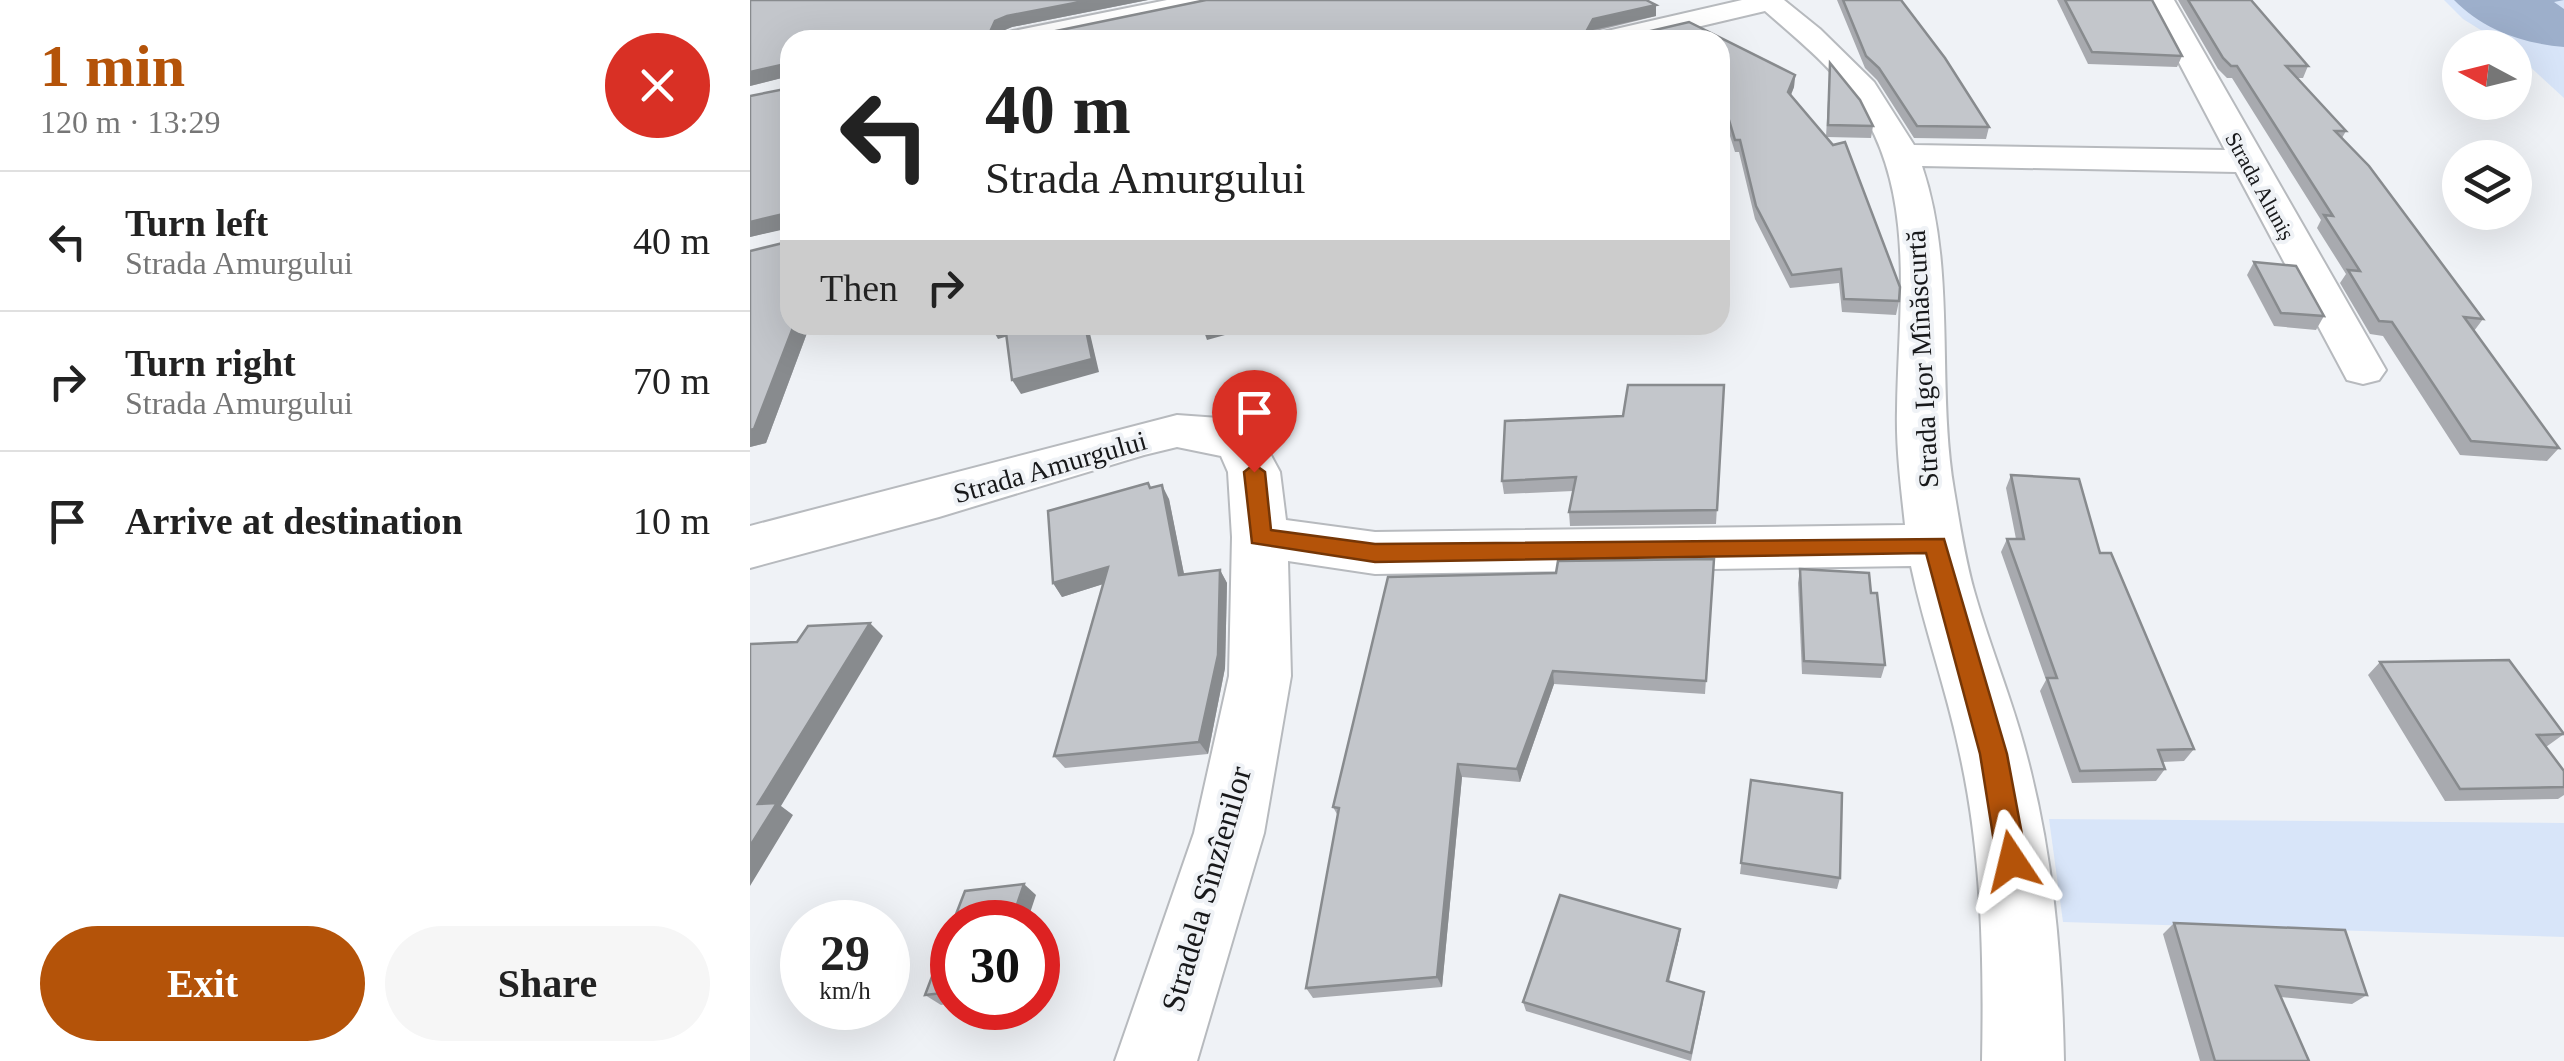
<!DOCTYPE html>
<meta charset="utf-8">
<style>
body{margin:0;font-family:"Times New Roman",serif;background:#f6f6f6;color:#222;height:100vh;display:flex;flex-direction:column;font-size:38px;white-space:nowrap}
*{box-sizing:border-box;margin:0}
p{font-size:32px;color:#767676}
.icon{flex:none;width:55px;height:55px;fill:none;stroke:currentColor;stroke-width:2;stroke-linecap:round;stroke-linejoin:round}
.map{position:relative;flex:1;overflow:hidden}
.details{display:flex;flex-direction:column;background:#fff;width:750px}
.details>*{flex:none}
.top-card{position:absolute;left:30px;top:30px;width:950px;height:305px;border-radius:30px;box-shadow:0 10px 40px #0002;background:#fff;color:#222;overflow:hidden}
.needle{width:65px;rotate:277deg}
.fabs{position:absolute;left:1692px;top:30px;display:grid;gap:20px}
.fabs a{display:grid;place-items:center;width:90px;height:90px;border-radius:50%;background:#fff;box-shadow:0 10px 40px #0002;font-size:50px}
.speed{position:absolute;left:30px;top:900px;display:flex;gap:20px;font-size:50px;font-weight:700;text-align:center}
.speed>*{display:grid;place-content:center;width:130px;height:130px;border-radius:50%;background:#fff;box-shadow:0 10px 40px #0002;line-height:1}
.speed small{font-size:25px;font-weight:400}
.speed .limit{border:15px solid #d22;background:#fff;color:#111}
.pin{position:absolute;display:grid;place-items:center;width:85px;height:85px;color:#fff;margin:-102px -42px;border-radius:50% 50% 50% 0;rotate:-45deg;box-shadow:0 0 10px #0007}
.pin .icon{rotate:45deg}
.me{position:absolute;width:110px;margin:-55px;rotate:350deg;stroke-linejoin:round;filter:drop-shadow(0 0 8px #0008)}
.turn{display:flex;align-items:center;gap:35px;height:210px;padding:0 40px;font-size:45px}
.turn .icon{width:130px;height:130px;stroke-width:2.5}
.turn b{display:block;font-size:70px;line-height:85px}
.then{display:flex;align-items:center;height:95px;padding:0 40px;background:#0003;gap:20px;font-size:38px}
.round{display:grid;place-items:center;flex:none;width:105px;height:105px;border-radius:52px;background:#f6f6f6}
.overview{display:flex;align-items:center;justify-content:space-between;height:170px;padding:0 40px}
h1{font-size:60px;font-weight:700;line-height:75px;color:#b45309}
.cta{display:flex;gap:20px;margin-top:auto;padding:20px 40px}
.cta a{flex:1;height:115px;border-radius:60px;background:#b45309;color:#fff;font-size:40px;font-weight:700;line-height:115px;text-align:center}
.cta a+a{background:#f6f6f6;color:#222}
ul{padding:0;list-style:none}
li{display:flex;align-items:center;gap:30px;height:140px;padding:0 40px;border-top:2px solid #e0e0e0}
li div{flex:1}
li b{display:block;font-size:38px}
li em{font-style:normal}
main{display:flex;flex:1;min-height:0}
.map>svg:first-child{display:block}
.green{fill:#d8e5f9}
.forest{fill:#9dafcb}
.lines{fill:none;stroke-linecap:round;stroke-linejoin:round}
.minor-casing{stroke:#b7babe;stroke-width:4}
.minor{fill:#fff;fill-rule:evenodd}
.wall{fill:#a8aaaf}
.shaded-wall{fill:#888b8e}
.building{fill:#c3c6cb;stroke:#888b8e;stroke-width:2.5}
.route{fill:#b45309;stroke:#753606;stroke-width:2.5}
.labels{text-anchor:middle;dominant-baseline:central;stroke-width:8;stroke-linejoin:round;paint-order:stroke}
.far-street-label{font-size:22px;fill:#17181a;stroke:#eff2f6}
.street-label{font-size:28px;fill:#17181a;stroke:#eff2f6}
.near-street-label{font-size:32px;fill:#17181a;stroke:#eff2f6}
</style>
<main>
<section class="details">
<div class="overview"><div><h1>1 min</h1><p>120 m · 13:29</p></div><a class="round" style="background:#d93025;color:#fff"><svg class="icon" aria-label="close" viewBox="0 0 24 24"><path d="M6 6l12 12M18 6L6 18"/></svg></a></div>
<ul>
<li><svg class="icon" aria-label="left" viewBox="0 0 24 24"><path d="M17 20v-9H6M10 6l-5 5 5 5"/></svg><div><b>Turn left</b><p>Strada Amurgului</p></div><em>40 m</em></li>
<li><svg class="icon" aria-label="right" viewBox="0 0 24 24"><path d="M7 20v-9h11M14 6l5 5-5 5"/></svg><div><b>Turn right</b><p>Strada Amurgului</p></div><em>70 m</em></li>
<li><svg class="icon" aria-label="arrive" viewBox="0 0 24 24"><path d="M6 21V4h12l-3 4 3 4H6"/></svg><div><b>Arrive at destination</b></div><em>10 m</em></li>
</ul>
<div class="cta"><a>Exit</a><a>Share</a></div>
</section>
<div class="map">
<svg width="1814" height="1061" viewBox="0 0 1814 1061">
<rect width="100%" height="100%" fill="#eff2f6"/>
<g class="green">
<path d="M1694,0H1814V98L1765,53V48L1758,47L1713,19Z"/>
<path d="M1299,819L1814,823V937L1313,922Z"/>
</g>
<path class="forest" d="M1704,0H1814L1804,2L1814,9V47C1771,43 1734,30 1704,0Z"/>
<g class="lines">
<defs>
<g id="minor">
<path d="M417,0H471L457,8L305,40H248L253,34L263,31Z"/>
<path d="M992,0H1034L1070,29L1124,82L1164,145L1475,150L1396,0H1424L1636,370L1629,380L1613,384L1597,380L1486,172L1172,166C1207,270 1186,383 1204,490C1210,525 1215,560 1225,594C1240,647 1262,699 1276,753C1303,853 1312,957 1314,1061H1232C1234,957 1232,852 1209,750C1196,688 1174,628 1161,566L625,574L538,561L541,676L514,833L447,1061H365L444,833L479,676L482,537L478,472L471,456L427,447L394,455L189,517L0,568V526L427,415L469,418L509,433L530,472L536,520L625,532L1155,525C1151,487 1146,449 1147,410C1148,311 1167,199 1111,110C1087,71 1049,41 1015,11L892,40H839L844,34Z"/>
</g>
</defs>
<use href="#minor" class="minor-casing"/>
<use href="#minor" class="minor"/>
</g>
<g class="wall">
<path d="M0,0H398L262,27L250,32H301L456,0H896L906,5V16L842,32L892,33L939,22L1045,75L1044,87L1041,95L1076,137L1080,63L1110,100L1123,126L1121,138L1077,137L1083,145L1095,142L1150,287L1149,301L1146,315L1092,312L1089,283L1040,288L1005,219L989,152H985L970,104V40H40V325H60L16,443L0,447V251L33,243V229L0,237V96L35,89V77L0,86Z"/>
<path d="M1087,0H1151L1239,127L1236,139L1164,138L1127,80L1115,68Z"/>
<path d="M1307,0H1402L1432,56L1427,67L1338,64Z"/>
<path d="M1428,0H1501L1558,66L1553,78H1547L1596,131L1592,138L1733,319L1724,331L1809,448L1797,461L1710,455L1633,336L1620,334L1590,283L1596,274L1567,228L1571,220L1482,78H1477L1468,69Z"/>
<path d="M1504,262L1574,316L1566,330L1524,326L1497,275Z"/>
<path d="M974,385L966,524L820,526L819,512L823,491L754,494L752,481L873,416Z"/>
<path d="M1261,475L1350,553L1444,749L1434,761L1413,762L1415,769L1406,781L1322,783L1290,691L1296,680L1251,552L1257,539H1266L1256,488Z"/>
<path d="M398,483L401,488L419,499L434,574L470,570L477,583L475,668L458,754L315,768L304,756L353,584L312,597L303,583Z"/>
<path d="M964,559L955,694L804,684L770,782L712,777L692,987L563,998L556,988L588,816L583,807Z"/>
<path d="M1050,569L1135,665L1131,678L1052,674L1048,583Z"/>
<path d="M1630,662L1814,734L1796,747L1814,771V795L1808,799L1695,801L1618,675Z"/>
<path d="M1001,780L1090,878L1087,889L990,874Z"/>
<path d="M1424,923L1617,995L1602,1004L1531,997L1559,1061H1450L1413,934Z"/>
<path d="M202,924V1003L191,1005L175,995Z"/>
<path d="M930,929L929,939L919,982L953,1002L941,1061L776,1011L773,1002Z"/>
</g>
<g class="shaded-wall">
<path d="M340,0H398L262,27L250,32H240L245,21L257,16Z"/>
<path d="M906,5V16L843,30L838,40L836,32L843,19Z"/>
<path d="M35,64L40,76L0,86V72Z"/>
<path d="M1045,75L1044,87L1037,104L1038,92Z"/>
<path d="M33,214L40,228L0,237V222Z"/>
<path d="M44,325H60L16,443L0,447V430Z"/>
<path d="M240,325H256L262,335L248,339Z"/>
<path d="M335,325H338L349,372L271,394L262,380Z"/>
<path d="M456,325H511L457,340L452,326Z"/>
<path d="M412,485L419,499L437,589L429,575Z"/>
<path d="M358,567L366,580L312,597L303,583Z"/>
<path d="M470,570L477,583L475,668L458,754L449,742Z"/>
<path d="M120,623L133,636L31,806L43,815L0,886V846L8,804Z"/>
<path d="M803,671L804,684L770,782L767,769Z"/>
<path d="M708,764L712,777L692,987L687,977Z"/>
<path d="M274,884L286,895L277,922H261Z"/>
<path d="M930,929L929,939L916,991L917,981Z"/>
</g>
<g class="building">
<path d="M0,0H340L257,16L245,21L240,32H301L456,0H896L906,5L843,19L836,32L892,33L939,22L1045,75L1038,92L1083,145L1095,142L1150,287L1149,301L1094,299L1091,269L1042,275L1006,206L990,140H985L970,90V40H40V325H44L4,429L0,430V251L33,243V214L0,222V96L35,89V64L0,72Z"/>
<path d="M1093,0H1151L1195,58L1239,127L1167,126L1129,68L1116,56Z"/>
<path d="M1315,0H1402L1432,56L1342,52Z"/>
<path d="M1438,0H1501L1558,66H1536L1596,131H1585L1619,166L1733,319L1714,317L1809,448L1721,441L1642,322L1629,321L1598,270L1610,271L1574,215L1583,216L1487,66H1481L1473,58Z"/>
<path d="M1080,63L1110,100L1123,126L1078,125Z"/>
<path d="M1504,262L1546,266L1574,316L1531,313Z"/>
<path d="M255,325H335L342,359L262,380Z"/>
<path d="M878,385H974L967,510L819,512L826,477L752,481L755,421L873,416Z"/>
<path d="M1261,475L1329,479L1350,553H1361L1444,749L1408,750L1415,769L1330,771L1297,678H1307L1257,539H1274Z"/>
<path d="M398,483L400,488L412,485L429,575L470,570L468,655L449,742L304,756L358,567L303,583L298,511Z"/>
<path d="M964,559L956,681L803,671L767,769L708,764L687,977L556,988L589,808L583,807L638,577L806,573L808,561Z"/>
<path d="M1050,569L1119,573L1121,593H1127L1135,665L1054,661Z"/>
<path d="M120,623L8,804L27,803L0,846V644L47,642L58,626Z"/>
<path d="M1759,660L1814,734L1787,735L1814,771V787L1710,789L1630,662Z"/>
<path d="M1001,780L1092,793L1090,878L991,863Z"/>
<path d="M274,884L261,922H203L215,891Z"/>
<path d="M810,895L930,929L917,981L954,992L941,1053L773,1002Z"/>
<path d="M1424,923L1595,930L1617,995L1526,986L1559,1061H1465Z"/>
<path d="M202,924V992L175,995Z"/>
</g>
<path class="route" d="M504,464L515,472L521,530L625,544L1194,539L1257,754L1277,861L1273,871L1262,875L1251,871L1247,861L1230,754L1176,553L625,562L502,543L494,472Z"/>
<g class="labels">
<g class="far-street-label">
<text transform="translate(1510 186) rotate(61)">Strada Aluniș</text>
</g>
<g class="street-label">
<text transform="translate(1172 359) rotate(-93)">Strada Igor Mînăscurtă</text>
<text transform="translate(300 467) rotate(-16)">Strada Amurgului</text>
</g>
<g class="near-street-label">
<text transform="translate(456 889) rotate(-74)">Stradela Sînzîenilor</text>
</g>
</g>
</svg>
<div class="fabs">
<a><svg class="needle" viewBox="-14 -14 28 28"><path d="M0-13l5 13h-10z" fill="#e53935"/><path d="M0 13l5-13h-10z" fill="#767676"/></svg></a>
<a><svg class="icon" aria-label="layers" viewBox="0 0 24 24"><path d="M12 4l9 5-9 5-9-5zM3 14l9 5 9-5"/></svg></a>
</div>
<div class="speed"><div>29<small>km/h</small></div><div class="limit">30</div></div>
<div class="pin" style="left:504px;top:472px;background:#d93025"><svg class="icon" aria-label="arrive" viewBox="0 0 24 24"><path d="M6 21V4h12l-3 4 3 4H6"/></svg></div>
<svg class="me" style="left:1262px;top:861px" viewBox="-20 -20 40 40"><path d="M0-17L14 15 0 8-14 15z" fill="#b45309" stroke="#fff" stroke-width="4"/></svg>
<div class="top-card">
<div class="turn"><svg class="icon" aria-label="left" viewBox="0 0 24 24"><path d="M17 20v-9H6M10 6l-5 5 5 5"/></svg><div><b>40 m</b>Strada Amurgului</div></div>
<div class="then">Then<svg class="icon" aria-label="right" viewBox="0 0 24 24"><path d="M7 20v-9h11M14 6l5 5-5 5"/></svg></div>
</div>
</div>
</main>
